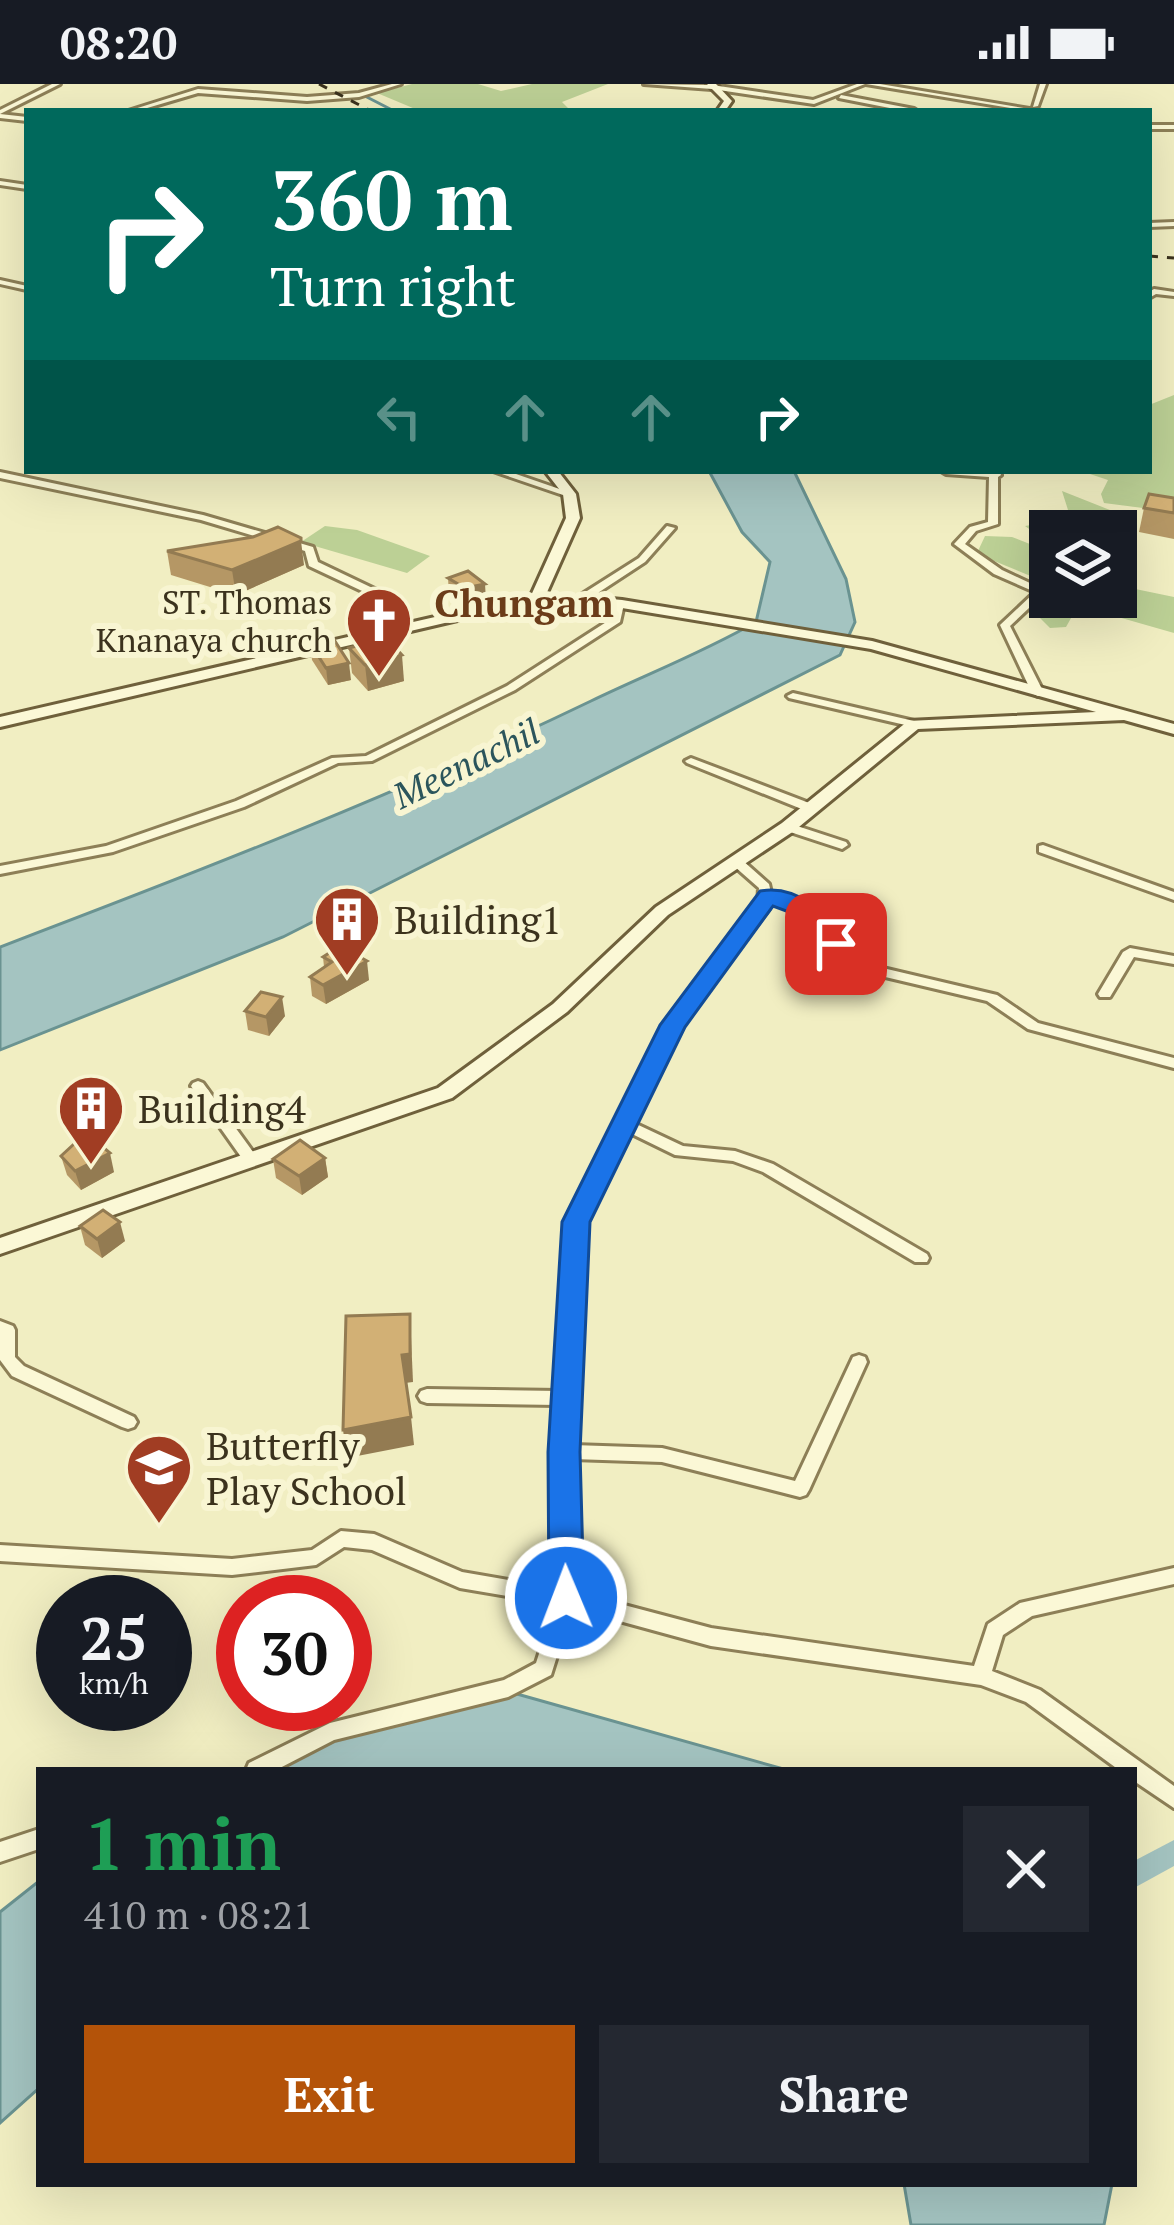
<!DOCTYPE html>
<meta charset="utf-8">
<style>
body{margin:0;font-family:"PT Serif",serif;background:#242831;color:#f1f3f6;height:100vh;display:flex;flex-direction:column;font-size:45px;white-space:nowrap}
*{box-sizing:border-box;margin:0}
p{font-size:39px;color:#9ea1a6}
.icon{flex:none;width:66px;height:66px;fill:none;stroke:currentColor;stroke-width:2;stroke-linecap:round;stroke-linejoin:round}
.map{position:relative;flex:1;overflow:hidden}
.sheet{position:absolute;left:36px;top:1683px;width:1101px;height:420px;display:flex;flex-direction:column;background:#171b24;border-radius:0px;box-shadow:0 12px 48px #0002}
.sheet>*{flex:none}
.top-card{position:absolute;left:24px;top:24px;width:1128px;height:366px;border-radius:0px;box-shadow:0 12px 48px #0002;background:#00695c;color:#fff;overflow:hidden}
.tools{position:absolute;left:1029px;top:426px;display:grid;gap:24px}
.tools a{display:grid;place-items:center;width:108px;height:108px;border-radius:0px;background:#171b24;box-shadow:0 12px 48px #0002;font-size:60px}
.speed{position:absolute;left:36px;top:1491px;display:flex;gap:24px;font-size:60px;font-weight:700;text-align:center}
.speed>*{display:grid;place-content:center;width:156px;height:156px;border-radius:50%;background:#171b24;box-shadow:0 12px 48px #0002;line-height:1}
.speed small{font-size:30px;font-weight:400}
.speed .limit{border:18px solid #d22;background:#fff;color:#111}
.pin{position:absolute;display:grid;place-items:center;width:102px;height:102px;color:#fff;margin:-51px;border-radius:24px;box-shadow:0 6px 18px #0006}
.me{position:absolute;width:132px;margin:-66px;rotate:359deg;stroke-linejoin:round;filter:drop-shadow(0 0 9px #0008)}
.turn{display:flex;align-items:center;gap:42px;height:252px;padding:0 48px;font-size:54px}
.turn .icon{width:156px;height:156px;stroke-width:2.5}
.turn b{display:block;font-size:84px;line-height:102px}
.lanes{display:flex;align-items:center;height:114px;padding:0 48px;background:#0003;justify-content:center;gap:60px;direction:ltr}
.lanes .off{opacity:.35}
.round{display:grid;place-items:center;flex:none;width:126px;height:126px;border-radius:0px;background:#242831}
.headline{display:flex;align-items:center;justify-content:space-between;height:204px;padding:0 48px}
h1{font-size:72px;font-weight:800;line-height:90px;color:#1e9e55}
.button{display:flex;gap:24px;margin-top:auto;padding:24px 48px}
.button a{flex:1;height:138px;border-radius:0px;background:#b45309;color:#fff;font-size:48px;font-weight:800;line-height:138px;text-align:center}
.button a+a{background:#242831;color:#f1f3f6}
.status{display:flex;justify-content:space-between;align-items:center;height:84px;padding:0 60px;background:#171b24;direction:ltr}
.status svg{height:33px;fill:currentColor}
.map>svg:first-child{display:block}
.green{fill:#bcd095}
.water{fill:#a4c4c1;stroke:#6a9391;stroke-width:3}
.lines{fill:none;stroke-linecap:round;stroke-linejoin:round}
.stream{stroke:#6a9391;stroke-width:3}
.canal{fill:#a4c4c1;fill-rule:evenodd}
.street-casing{stroke:#8d7f57;stroke-width:6}
.secondary-casing{stroke:#6f603b;stroke-width:6}
.street{fill:#fbf8d6;fill-rule:evenodd}
.secondary{fill:#fbf8d6;fill-rule:evenodd}
.rail{stroke:#3b321d;stroke-width:3;stroke-dasharray:9 9;stroke-linecap:butt}
.wall{fill:#b59765}
.shaded-wall{fill:#937b52}
.building{fill:#d2b075;stroke:#937b52;stroke-width:3}
.route{fill:#1a73e8;stroke:#114b97;stroke-width:3}
.labels{text-anchor:middle;dominant-baseline:central;stroke-width:12;stroke-linejoin:round;paint-order:stroke}
.far-poi-label{font-size:33px;fill:#3b321d;stroke:#f8f5d2;text-anchor:end}
.far-water-label{font-size:36px;font-style:italic;fill:#2b555c;stroke:#f8f5d2}
.far-quarter-label{font-size:39px;font-weight:bold;fill:#6b3c19;stroke:#f8f5d2}
.poi-label{font-size:39px;fill:#3b321d;stroke:#f8f5d2;text-anchor:start}
</style>
<div class="status"><b>08:20</b><svg viewBox="0 0 49 12"><path d="M0 12V9h3v3zM5 12V6h3v6zM10 12V3h3v9zM15 12V0h3v12zM26 1h20v11H26zM47 4h2v5h-2z"/></svg></div>
<div class="map">
<svg width="1174" height="2141" viewBox="0 0 1174 2141">
<rect width="100%" height="100%" fill="#f1eec2"/>
<g class="green">
<path d="M412,0H478L501,7L532,0H608L562,18L571,27H420L377,9Z"/>
<path d="M1174,311V428L1104,419L1101,410L1108,396L1081,387H1149V321Z"/>
<path d="M1062,407L1115,428L1100,447H1050V460L1025,442L1048,438L1068,426Z"/>
<path d="M325,442L357,446L430,472L407,489L301,458Z"/>
<path d="M985,452L1012,453L1050,468V500L982,472L978,467Z"/>
<path d="M1116,501L1174,513V549L1090,525L1075,527L1066,543L1050,544L1034,528L1053,513H1116Z"/>
</g>
<g class="water">
<path d="M709,387H794L846,495L855,538L840,571L283,853L0,966V863C200,787 398,710 591,617C647,590 702,569 756,538L770,478L742,448Z"/>
<path d="M517,1610L787,1686H244L324,1642Z"/>
<path d="M39,1797V2004L0,2039V1828Z"/>
<path d="M904,2100H1112L1104,2141H911Z"/>
</g>
<g class="lines">
<path class="stream" d="M330,12L359,9L394,27"/>
<path class="canal" d="M1174,1756V1782L1134,1804V1777Z"/>
<defs>
<g id="street">
<path d="M52,0H60L0,30V26Z"/>
<path d="M392,0H401L359,13L307,17L198,9L137,27H128L198,5L307,13L359,9Z"/>
<path d="M644,0L712,1L813,16L857,0H865L814,20L712,5Z"/>
<path d="M866,0H880L1042,27H1028Z"/>
<path d="M1040,0H1046L1038,22L1033,23Z"/>
<path d="M841,11L914,25L917,27H905L839,14Z"/>
<path d="M0,30L27,33V37L0,34Z"/>
<rect x="1149" y="41" width="25" height="4"/>
<path d="M0,97L27,101V105L0,101Z"/>
<path d="M1174,138V142L1149,143V139Z"/>
<path d="M0,196L27,202V206L0,200Z"/>
<path d="M1154,205L1174,208V212L1156,210L1149,214V208Z"/>
<path d="M493,387H507L574,410L566,412Z"/>
<path d="M941,387H999L1001,391L998,393V440L976,447L965,460L1002,486L1047,507L1010,542L1044,609L1042,611L1038,612L1032,609L1000,541L1035,508L994,490L954,460L970,443L988,438L989,393L946,390Z"/>
<path d="M0,388L203,431L313,463L318,478L385,510L412,542L403,544L377,514L309,482L305,467L201,436L0,394Z"/>
<path d="M667,442L675,444L645,478L584,518H576V514L639,474Z"/>
<path d="M615,518L624,520L620,538L515,606L372,677L338,679L244,723L113,768L0,790V782L106,762L236,717L332,674L366,672L507,602L611,535Z"/>
<path d="M793,609L914,637L920,640L914,643L789,614L787,612Z"/>
<path d="M691,674L817,722L819,725L813,729L809,728L687,679L685,677Z"/>
<path d="M788,739L846,758L848,761L842,765L784,746V740Z"/>
<path d="M1043,761L1174,808V816L1039,768V762Z"/>
<path d="M738,775L742,776L769,800L771,809C819,819 834,854 870,881L997,911L1038,939L1174,974V984L1028,945L987,917L860,887C830,864 810,825 771,816L769,825L679,942L632,1038L683,1062L735,1067L773,1080L927,1170L929,1174L927,1178H915L763,1088L733,1077L675,1071L628,1048L584,1138L573,1361L662,1364L795,1397L853,1273L859,1271L865,1273L867,1278L809,1406L806,1411L800,1413L662,1378L573,1375L575,1508L711,1544L974,1582L988,1540L1020,1519L1174,1484V1500L1032,1532L1003,1551L992,1587L1040,1606L1174,1702V1724L1134,1697V1686H1119L1026,1618L981,1601L711,1562L572,1524L551,1591L508,1613L334,1656L276,1686H246L249,1679L330,1639L504,1596L536,1579L555,1520L460,1504L372,1466L344,1463L316,1481L232,1491L0,1477V1461L232,1475L312,1466L341,1447L374,1450L462,1488L556,1504L555,1368L558,1321L427,1319L421,1317L418,1312L421,1307L427,1305L559,1307L568,1138L666,941L758,822L759,804L734,782V776Z"/>
<path d="M1130,864L1174,872V880L1134,873L1110,913H1100L1098,910L1123,868Z"/>
<path d="M198,997L203,999L256,1072L259,1076L256,1080H246L193,1005L191,1002L193,999Z"/>
<path d="M0,1237L13,1242L15,1246V1273L24,1282L134,1333L137,1338L134,1343L128,1345L122,1343L12,1292L0,1276Z"/>
<path d="M39,1745V1765L0,1778V1758Z"/>
</g>
<g id="secondary">
<path d="M707,0H716L732,17L725,27H717L724,17Z"/>
<path d="M545,387H558L576,410L580,434L544,515L580,512L622,516L872,557L1174,640V650L1124,636L918,645L794,747L668,831L567,928L452,1014L0,1170V1154L438,1004L553,920L656,823L782,739L908,637L1096,628L871,565L622,524L580,520L496,527L0,643V633L496,519L529,516L566,434L563,410Z"/>
</g>
</defs>
<use href="#street" class="street-casing"/>
<use href="#secondary" class="secondary-casing"/>
<use href="#street" class="street"/>
<use href="#secondary" class="secondary"/>
<g class="rail">
<path d="M319,0L371,27"/>
<path d="M1149,172L1174,174"/>
</g>
</g>
<g class="wall">
<path d="M1174,414V455L1139,448L1144,424Z"/>
<path d="M167,467L304,481L236,511L171,491Z"/>
<path d="M448,494L486,517L466,521L449,510Z"/>
<path d="M310,559L351,596L328,601L312,576Z"/>
<path d="M349,564L404,597L368,607L352,589Z"/>
<path d="M323,873L369,896L326,920L312,912L310,893L324,883Z"/>
<path d="M245,927L285,932L269,952L248,946Z"/>
<path d="M61,1072L114,1088L81,1106L67,1091Z"/>
<path d="M325,1074L328,1093L302,1111L276,1094L273,1075Z"/>
<path d="M80,1142L125,1157L102,1174L85,1161Z"/>
</g>
<g class="shaded-wall">
<path d="M301,457L304,481L236,511L232,486Z"/>
<path d="M485,500L486,517L466,521L465,504Z"/>
<path d="M402,571L404,597L368,607L365,581Z"/>
<path d="M349,579L351,596L328,601L326,584Z"/>
<path d="M367,877L369,896L326,920L323,901Z"/>
<path d="M282,913L285,932L269,952L266,933Z"/>
<path d="M110,1069L114,1088L81,1106L75,1087Z"/>
<path d="M325,1074L328,1093L302,1111L299,1092Z"/>
<path d="M120,1138L125,1157L102,1174L97,1155Z"/>
<path d="M410,1230L413,1298L405,1299L402,1271Z"/>
<path d="M411,1333L414,1361L347,1374L343,1346Z"/>
</g>
<g class="building">
<path d="M1149,410L1174,414V429L1144,424Z"/>
<path d="M278,443L301,454V457L232,486L167,467L253,453Z"/>
<path d="M468,487L485,500L465,504L448,494Z"/>
<path d="M333,554L349,579L326,584L310,559Z"/>
<path d="M386,554L402,571L365,581L349,564Z"/>
<path d="M340,862L367,877L323,901L310,893L332,878L323,873Z"/>
<path d="M261,908L282,913L266,933L245,927Z"/>
<path d="M86,1049L110,1069L75,1087L61,1072Z"/>
<path d="M300,1056L325,1074L299,1092L273,1075Z"/>
<path d="M103,1126L120,1138L97,1155L80,1142Z"/>
<path d="M410,1230V1270L402,1271L411,1333L343,1346L346,1232Z"/>
</g>
<path class="route" d="M760,807C799,800 829,832 848,860L828,866L808,835L773,822L685,943L590,1138L580,1368L584,1514L579,1525L566,1529L554,1525L549,1514L548,1368L562,1138L660,941Z"/>
<defs>
<symbol id="church-pin" viewBox="-11 -11 22 30"><path d="M0 17L-7.5 6A9.5 9.5 0 1 1 7.5 6Z" fill="#a13d23" stroke="#f8f5d2"/><path d="M-1.2-6h2.4v3.5h3.3v2.4h-3.3V6h-2.4V-.1h-3.3v-2.4h3.3Z" fill="#fff"/></symbol>
<symbol id="building-pin" viewBox="-11 -11 22 30"><path d="M0 17L-7.5 6A9.5 9.5 0 1 1 7.5 6Z" fill="#a13d23" stroke="#f8f5d2"/><path d="M-4-6H4V6H1V3H-1V6H-4ZM-2.5-4.3h1.7v1.8h-1.7ZM.8-4.3h1.7v1.8H.8ZM-2.5-1h1.7V.8h-1.7ZM.8-1h1.7V.8H.8Z" fill="#fff"/></symbol>
<symbol id="school-pin" viewBox="-11 -11 22 30"><path d="M0 17L-7.5 6A9.5 9.5 0 1 1 7.5 6Z" fill="#a13d23" stroke="#f8f5d2"/><path d="M0-5L7-2L0 1L-7-2ZM-4 1L0 2.5L4 1V4Q0 6-4 4Z" fill="#fff"/></symbol>
</defs>
<g fill-rule="evenodd">
<use href="#church-pin" x="341" y="498" width="76" height="104"/>
<use href="#building-pin" x="309" y="797" width="76" height="104"/>
<use href="#building-pin" x="53" y="986" width="76" height="104"/>
<use href="#school-pin" x="121" y="1345" width="76" height="104"/>
</g>
<g class="labels">
<g class="far-poi-label">
<text x="332" y="517">ST. Thomas<tspan x="332" dy="38">Knanaya church</tspan></text>
</g>
<g class="far-water-label">
<text transform="translate(466 679) rotate(-26)">Meenachil</text>
</g>
<g class="far-quarter-label">
<text x="524" y="518">Chungam</text>
</g>
<g class="poi-label">
<text x="394" y="835">Building1</text>
<text x="138" y="1024">Building4</text>
<text x="206" y="1361">Butterfly<tspan x="206" dy="45">Play School</tspan></text>
</g>
</g>
</svg>
<div class="tools">
<a><svg class="icon" aria-label="layers" viewBox="0 0 24 24"><path d="M12 4l9 5-9 5-9-5zM3 14l9 5 9-5"/></svg></a>
</div>
<div class="speed"><div>25<small>km/h</small></div><div class="limit">30</div></div>
<div class="pin" style="left:836px;top:860px;background:#d93025"><svg class="icon" aria-label="arrive" viewBox="0 0 24 24"><path d="M6 21V4h12l-3 4 3 4H6"/></svg></div>
<svg class="me" style="left:566px;top:1514px" viewBox="-20 -20 40 40"><circle r="17" fill="#1a73e8" stroke="#fff" stroke-width="3"/><path d="M0-11L8 9 0 5-8 9z" fill="#fff"/></svg>
<div class="top-card">
<div class="turn"><svg class="icon" aria-label="right" viewBox="0 0 24 24"><path d="M7 20v-9h11M14 6l5 5-5 5"/></svg><div><b>360 m</b>Turn right</div></div>
<div class="lanes"><svg class="icon off" aria-label="left" viewBox="0 0 24 24"><path d="M17 20v-9H6M10 6l-5 5 5 5"/></svg><svg class="icon off" aria-label="ahead" viewBox="0 0 24 24"><path d="M12 20V5M6 11l6-6 6 6"/></svg><svg class="icon off" aria-label="ahead" viewBox="0 0 24 24"><path d="M12 20V5M6 11l6-6 6 6"/></svg><svg class="icon" aria-label="right" viewBox="0 0 24 24"><path d="M7 20v-9h11M14 6l5 5-5 5"/></svg></div>
</div>
<section class="sheet">
<div class="headline"><div><h1>1 min</h1><p>410 m · 08:21</p></div><a class="round"><svg class="icon" aria-label="close" viewBox="0 0 24 24"><path d="M6 6l12 12M18 6L6 18"/></svg></a></div>
<div class="button"><a>Exit</a><a>Share</a></div>
</section>
</div>
